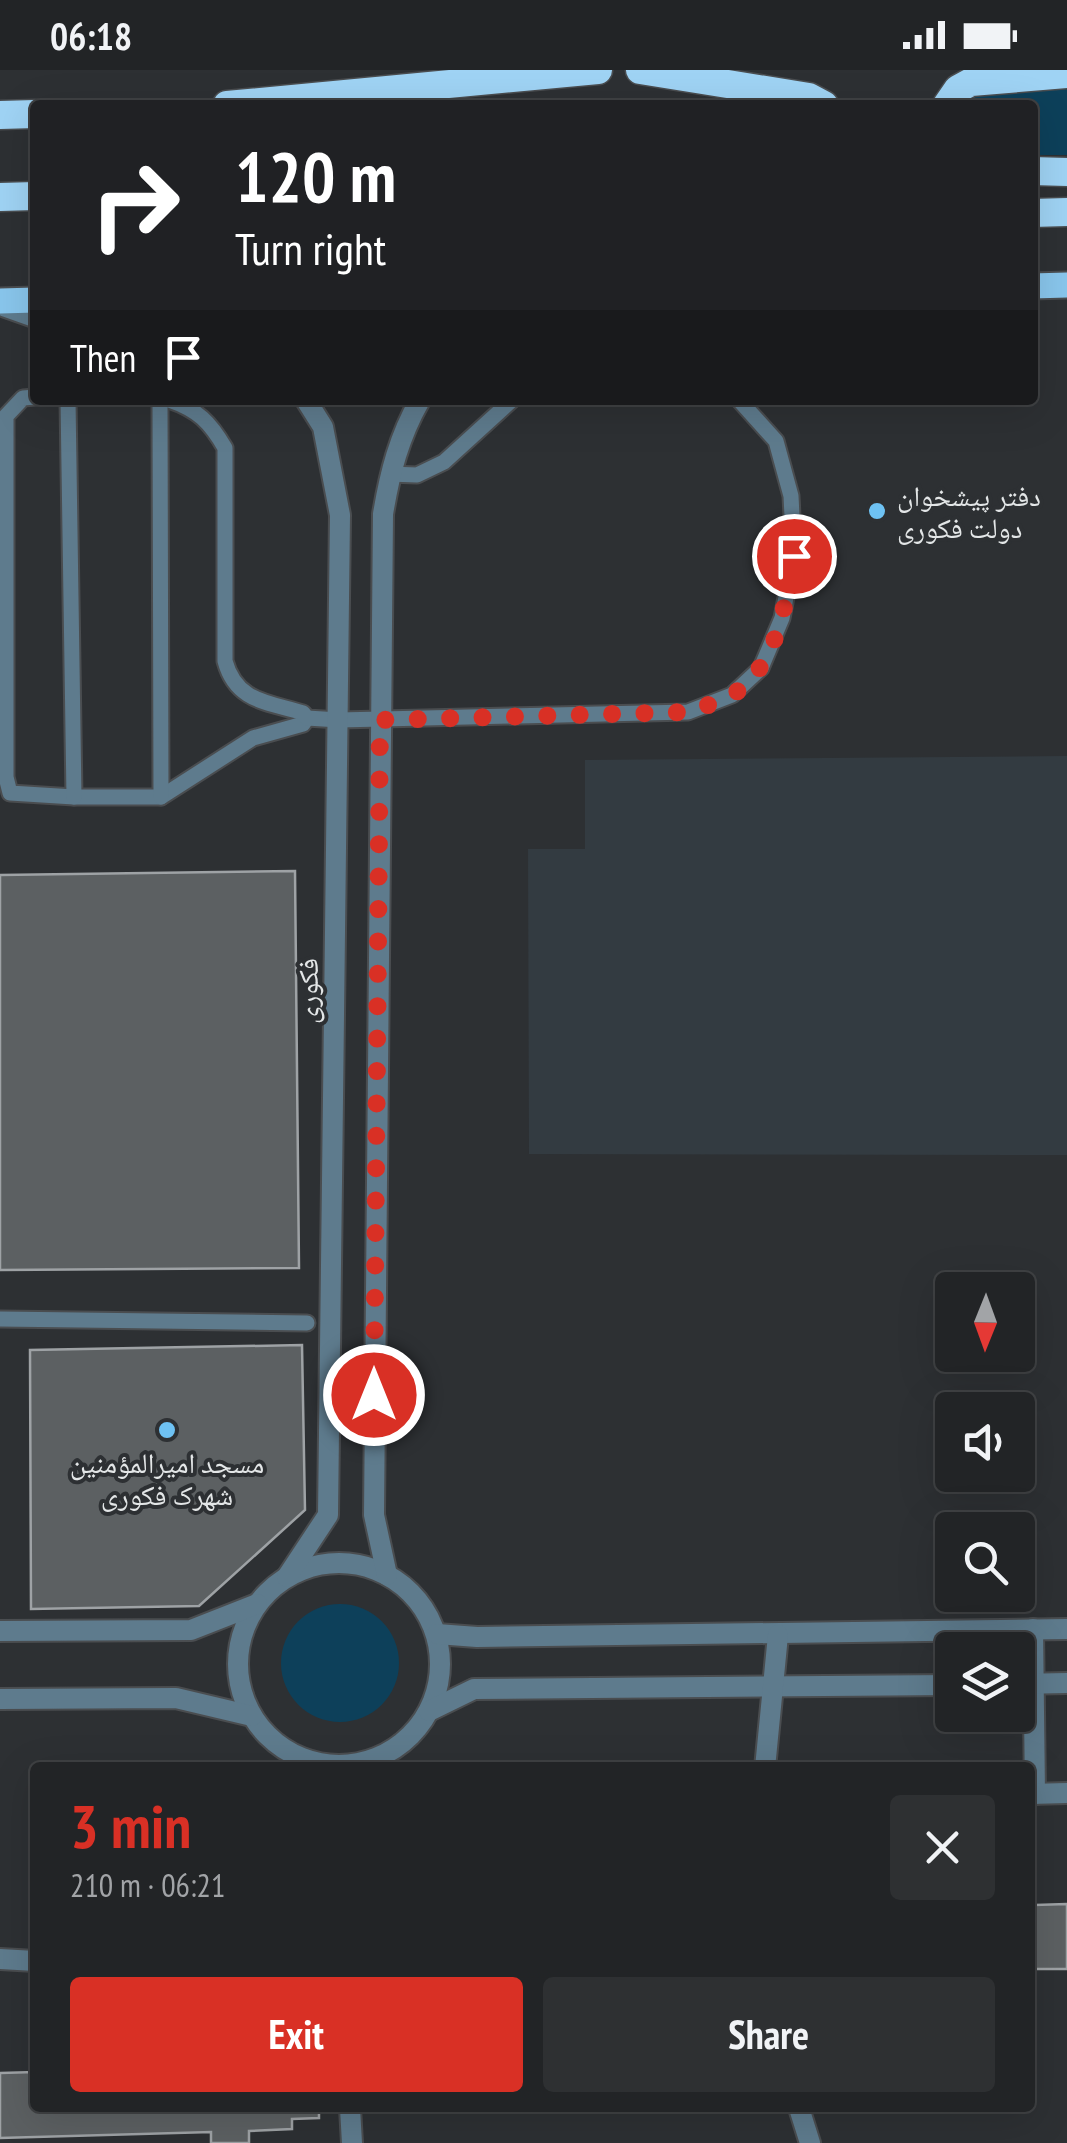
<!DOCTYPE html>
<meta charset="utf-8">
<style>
body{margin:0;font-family:"PT Sans Narrow","Noto Naskh Arabic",sans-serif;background:#2e3032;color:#f1f3f6;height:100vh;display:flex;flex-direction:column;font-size:38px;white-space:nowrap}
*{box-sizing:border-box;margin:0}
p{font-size:32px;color:#a2a4a7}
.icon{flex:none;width:55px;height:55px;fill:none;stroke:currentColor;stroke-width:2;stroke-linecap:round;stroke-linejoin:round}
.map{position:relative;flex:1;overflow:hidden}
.side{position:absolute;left:30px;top:1692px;width:1005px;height:350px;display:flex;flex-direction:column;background:#222426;border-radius:10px;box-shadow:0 10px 40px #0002,0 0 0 2px #3f4143}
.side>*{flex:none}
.top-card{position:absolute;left:30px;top:30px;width:1008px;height:305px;border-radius:10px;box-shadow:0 10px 40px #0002,0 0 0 2px #3f4143;background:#202124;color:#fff;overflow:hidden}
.needle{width:65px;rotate:181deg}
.tools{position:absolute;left:935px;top:1202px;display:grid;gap:20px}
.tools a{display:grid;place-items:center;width:100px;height:100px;border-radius:10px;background:#222426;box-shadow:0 10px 40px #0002,0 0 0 2px #3f4143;font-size:50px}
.pin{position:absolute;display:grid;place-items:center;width:85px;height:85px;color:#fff;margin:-42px;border:5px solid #fff;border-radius:50%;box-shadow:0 2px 10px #0007}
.me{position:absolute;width:110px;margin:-55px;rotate:0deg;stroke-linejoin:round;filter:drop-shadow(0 0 8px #0008)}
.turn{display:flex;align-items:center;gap:35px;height:210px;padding:0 40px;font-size:45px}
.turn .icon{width:130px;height:130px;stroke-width:2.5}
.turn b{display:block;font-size:70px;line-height:85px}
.then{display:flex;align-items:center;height:95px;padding:0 40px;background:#0003;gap:20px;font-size:38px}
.round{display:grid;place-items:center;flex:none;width:105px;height:105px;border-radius:10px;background:#2e3032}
.head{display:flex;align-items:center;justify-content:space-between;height:170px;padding:0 40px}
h1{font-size:60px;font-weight:600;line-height:75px;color:#d93025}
.cta{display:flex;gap:20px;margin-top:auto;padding:20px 40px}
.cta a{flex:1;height:115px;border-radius:10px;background:#d93025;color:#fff;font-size:40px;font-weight:600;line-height:115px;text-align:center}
.cta a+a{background:#2e3032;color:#f1f3f6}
.status{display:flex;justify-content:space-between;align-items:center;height:70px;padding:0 50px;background:#222426;direction:ltr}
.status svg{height:28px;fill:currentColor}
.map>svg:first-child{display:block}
.built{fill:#333b41}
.green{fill:#0d405a}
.building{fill:#5c6062;stroke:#9ea2a5;stroke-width:2.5}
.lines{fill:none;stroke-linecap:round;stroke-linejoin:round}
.service-casing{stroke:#4a4d50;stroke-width:19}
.minor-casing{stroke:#4a4d50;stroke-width:24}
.primary-casing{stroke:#4a4d50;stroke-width:29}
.trunk-casing{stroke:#4a4d50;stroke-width:31}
.service{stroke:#5e7b8d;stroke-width:15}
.minor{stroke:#5e7b8d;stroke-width:20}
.primary{stroke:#89c6ec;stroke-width:25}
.trunk{stroke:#9fd3f4;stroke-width:28}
.route{stroke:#d93025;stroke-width:18;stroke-dasharray:0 32.4}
.poi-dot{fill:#6ec2f3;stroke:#2d3033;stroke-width:4}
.labels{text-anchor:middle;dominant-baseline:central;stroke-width:8;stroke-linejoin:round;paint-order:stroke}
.poi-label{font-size:28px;fill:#e3e6e7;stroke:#2d3033;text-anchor:start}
.street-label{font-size:28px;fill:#e3e6e7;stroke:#2d3033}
</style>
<div class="status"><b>06:18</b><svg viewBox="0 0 49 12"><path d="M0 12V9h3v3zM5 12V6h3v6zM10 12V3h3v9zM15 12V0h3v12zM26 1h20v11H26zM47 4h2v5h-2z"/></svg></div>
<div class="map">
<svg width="1067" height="2073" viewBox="0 0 1067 2073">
<rect width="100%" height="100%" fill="#2d3033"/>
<path class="built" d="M1067,686V1085L529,1084L528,779H585V690Z"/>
<g class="green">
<path d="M997,19H1067V85H1033L1032,35H967L976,24Z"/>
<circle cx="340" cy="1593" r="59"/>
</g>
<g class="building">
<path d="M295,801L299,1198L0,1200V805Z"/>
<path d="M302,1275L305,1440L199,1536L31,1539L30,1280Z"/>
<path d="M1030,1822H1034L1035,1835L1067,1834V1899H1030Z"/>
<path d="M35,2002V2038H319V2048L292,2049V2059L249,2061V2073H211V2062L0,2068V2003Z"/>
</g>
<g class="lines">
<defs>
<g id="service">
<path d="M4,239L35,250"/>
<path d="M35,327L23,328L6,346V707L10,723L74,727H161L253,668L303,654L307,648"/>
<path d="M68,330L74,727"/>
<path d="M160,330L161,727"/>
<path d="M169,330C198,340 210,352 225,378V591C236,632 268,632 303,643L307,648L339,650L688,642L732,625L761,598L782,548L794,486L791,426L776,371L739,330"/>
<path d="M389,404L417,405L444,392L512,330"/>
<path d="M0,1249L307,1253"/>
</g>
<g id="minor">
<circle cx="339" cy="1594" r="101"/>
<path d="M387,1505L374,1445L383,444C390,402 399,367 420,330"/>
<path d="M287,1507L328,1445L340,445L323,357L306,330"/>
<path d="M1033,1559L1035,1724"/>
<path d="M0,1561L191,1560L257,1534"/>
<path d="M437,1564L477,1567L1067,1559"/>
<path d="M1018,1614L1067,1613"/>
<path d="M0,1629L176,1628L252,1646"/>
<path d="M429,1641L474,1619L952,1615"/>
<path d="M765,1698L778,1565"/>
<path d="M1030,1724L1067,1723"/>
<path d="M0,1889L35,1891"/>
<path d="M350,2038L352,2073"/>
<path d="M799,2038L810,2073"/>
</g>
<g id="primary">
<path d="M1032,216L1067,215"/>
<path d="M0,231L35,230"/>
</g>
<g id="trunk">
<path d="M640,0L809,27L824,35"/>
<path d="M227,35L598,0"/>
<path d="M947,35L958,19L971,12L1067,4"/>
<path d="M0,45L35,44"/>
<path d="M1032,101L1067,102"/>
<path d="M0,127L35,126"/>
<path d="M1032,143L1067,142"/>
</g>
</defs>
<use href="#service" class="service-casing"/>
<use href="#minor" class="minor-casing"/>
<use href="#primary" class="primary-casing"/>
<use href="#trunk" class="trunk-casing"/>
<use href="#service" class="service"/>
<use href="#minor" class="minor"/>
<use href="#primary" class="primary"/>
<use href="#trunk" class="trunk"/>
</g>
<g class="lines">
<path class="route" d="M374,1325L380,650L688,642C702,637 719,632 732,625C778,596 785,534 794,486"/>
</g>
<g class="poi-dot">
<circle cx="877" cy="441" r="10"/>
<circle cx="167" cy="1360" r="10"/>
</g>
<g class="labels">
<g class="poi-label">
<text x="897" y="425">دفتر پیشخوان<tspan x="897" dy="32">دولت فکوری</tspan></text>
<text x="167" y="1392" text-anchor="middle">مسجد امیرالمؤمنین<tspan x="167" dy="32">شهرک فکوری</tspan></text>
</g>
<g class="street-label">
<text transform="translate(307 921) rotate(-89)">فکوری</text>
</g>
</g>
</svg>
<div class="tools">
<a><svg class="needle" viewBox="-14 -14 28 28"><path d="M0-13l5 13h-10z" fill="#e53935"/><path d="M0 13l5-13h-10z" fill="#a2a4a7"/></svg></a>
<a><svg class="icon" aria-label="sound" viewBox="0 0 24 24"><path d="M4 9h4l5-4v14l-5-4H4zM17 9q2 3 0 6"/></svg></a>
<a><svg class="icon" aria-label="search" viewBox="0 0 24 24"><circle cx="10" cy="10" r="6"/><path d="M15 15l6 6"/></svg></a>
<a><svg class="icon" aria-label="layers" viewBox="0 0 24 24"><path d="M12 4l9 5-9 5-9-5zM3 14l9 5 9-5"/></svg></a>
</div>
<div class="pin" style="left:794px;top:486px;background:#d93025"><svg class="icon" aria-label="arrive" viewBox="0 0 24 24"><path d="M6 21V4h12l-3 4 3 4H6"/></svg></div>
<svg class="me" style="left:374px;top:1325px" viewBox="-20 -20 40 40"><circle r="17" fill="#d93025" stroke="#fff" stroke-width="3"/><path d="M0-11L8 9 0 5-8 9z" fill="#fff"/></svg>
<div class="top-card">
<div class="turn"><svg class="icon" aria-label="right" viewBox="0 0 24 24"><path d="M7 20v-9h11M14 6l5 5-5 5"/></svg><div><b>120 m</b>Turn right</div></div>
<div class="then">Then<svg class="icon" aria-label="arrive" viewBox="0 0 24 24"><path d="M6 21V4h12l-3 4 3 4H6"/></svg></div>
</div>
<section class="side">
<div class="head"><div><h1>3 min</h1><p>210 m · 06:21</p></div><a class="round"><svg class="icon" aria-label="close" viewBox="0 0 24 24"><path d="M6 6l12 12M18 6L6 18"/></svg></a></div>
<div class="cta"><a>Exit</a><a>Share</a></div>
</section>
</div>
